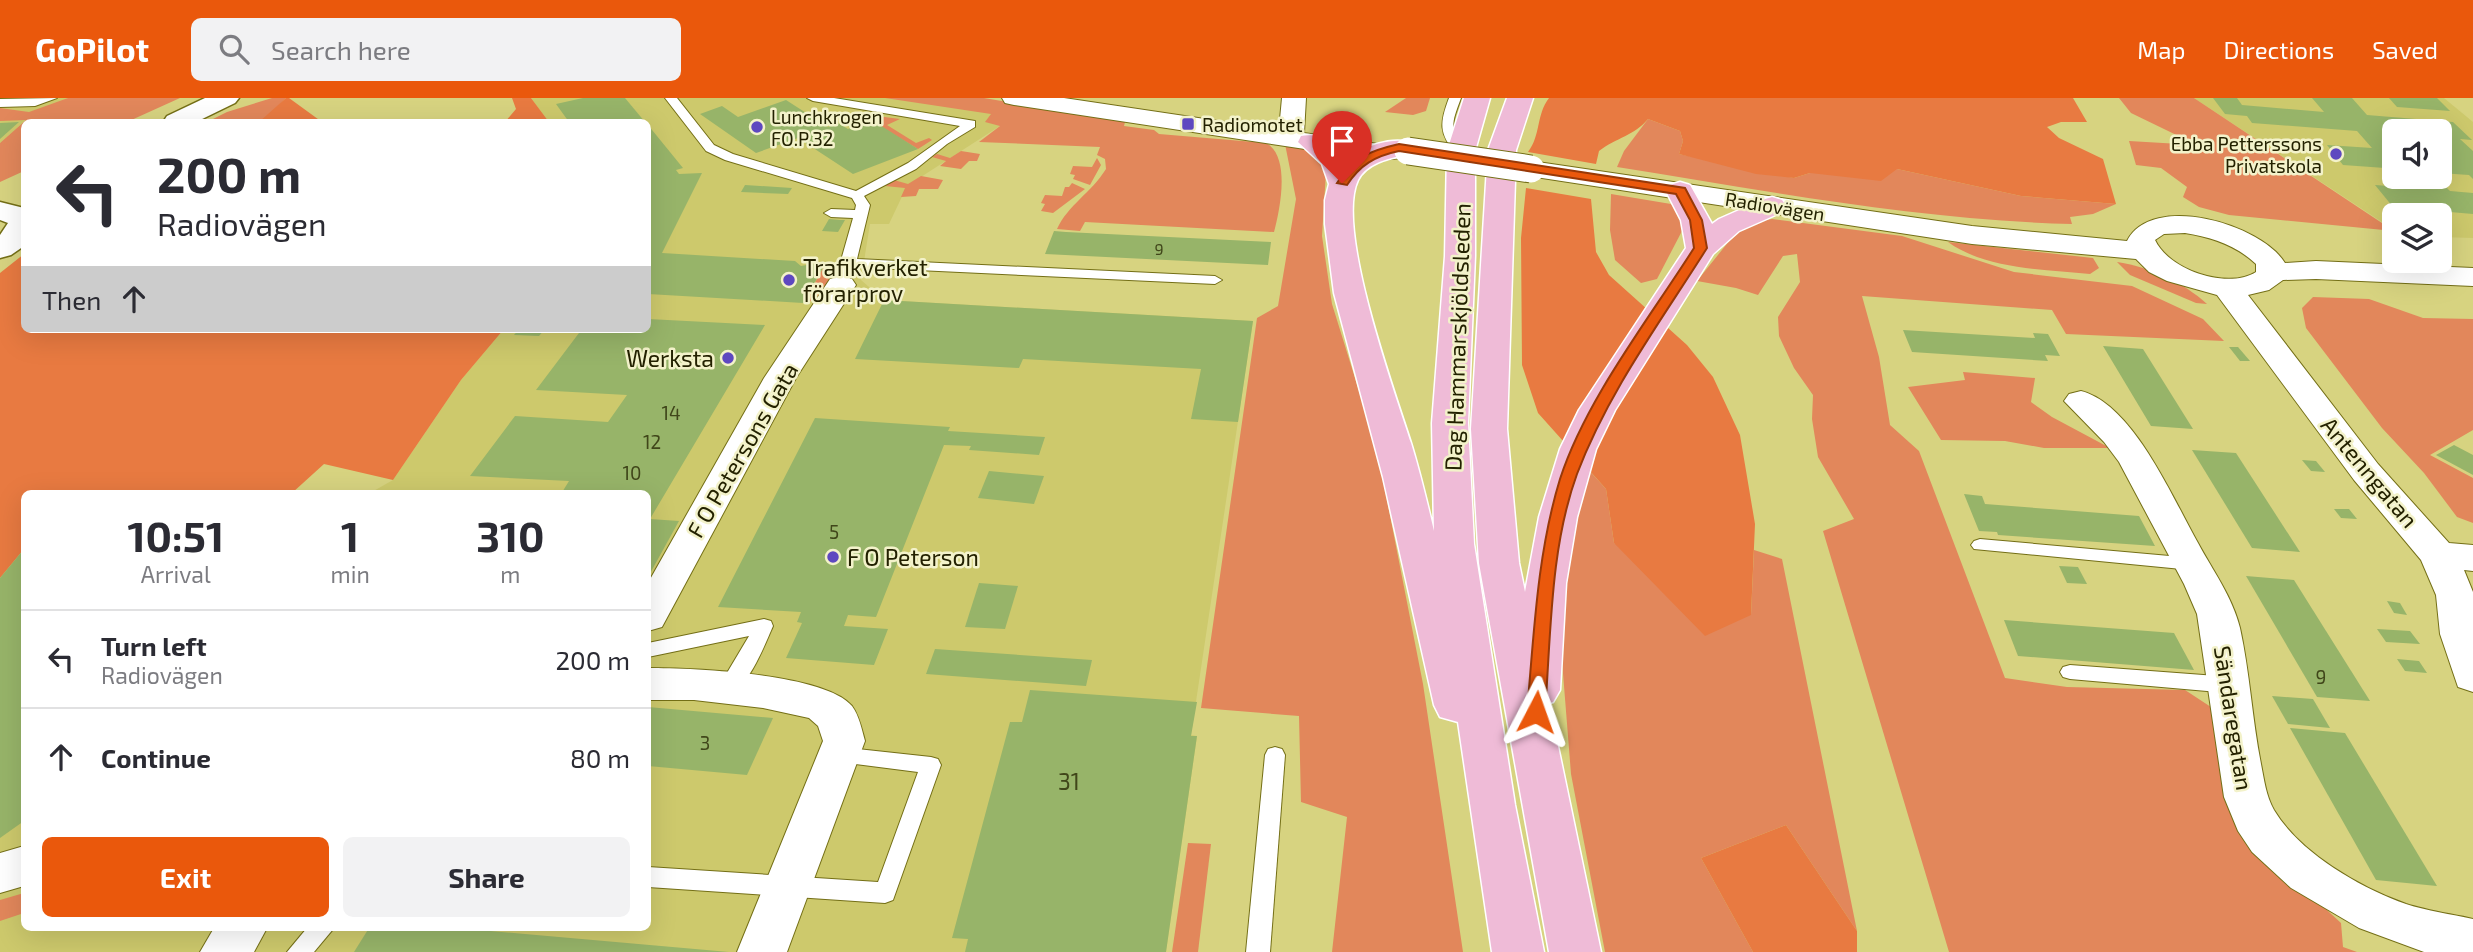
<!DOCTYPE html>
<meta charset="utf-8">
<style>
body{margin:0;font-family:"Exo 2",sans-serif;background:#f2f2f3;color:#2b2b33;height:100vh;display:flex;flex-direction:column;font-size:26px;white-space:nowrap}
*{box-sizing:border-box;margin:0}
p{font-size:23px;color:#7c7c81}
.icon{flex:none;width:38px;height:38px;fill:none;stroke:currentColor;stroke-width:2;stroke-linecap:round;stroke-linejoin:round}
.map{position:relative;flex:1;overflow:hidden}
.panel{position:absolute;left:21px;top:392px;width:630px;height:441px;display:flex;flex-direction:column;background:#fff;border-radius:10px;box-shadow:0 7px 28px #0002}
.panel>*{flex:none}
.banner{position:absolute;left:21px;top:21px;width:630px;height:214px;border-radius:10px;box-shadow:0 7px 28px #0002;background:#fff;color:#2b2b33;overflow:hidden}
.tools{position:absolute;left:2382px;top:21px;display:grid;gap:14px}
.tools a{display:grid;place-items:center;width:70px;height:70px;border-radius:10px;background:#fff;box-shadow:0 7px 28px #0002;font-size:35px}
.pin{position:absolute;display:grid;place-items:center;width:60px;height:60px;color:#fff;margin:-72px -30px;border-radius:50% 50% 50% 0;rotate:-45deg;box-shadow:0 0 7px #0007}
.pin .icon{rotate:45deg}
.me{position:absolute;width:77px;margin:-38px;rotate:4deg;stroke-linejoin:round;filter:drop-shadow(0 0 5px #0008)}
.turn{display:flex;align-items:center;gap:24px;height:147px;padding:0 21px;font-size:32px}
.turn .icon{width:91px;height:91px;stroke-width:2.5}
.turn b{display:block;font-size:49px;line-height:60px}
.then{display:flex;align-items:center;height:66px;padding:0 21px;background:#0003;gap:14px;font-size:26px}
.eta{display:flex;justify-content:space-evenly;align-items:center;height:119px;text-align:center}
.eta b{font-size:42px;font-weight:700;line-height:49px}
.action{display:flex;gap:14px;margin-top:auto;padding:14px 21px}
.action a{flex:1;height:80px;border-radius:10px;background:#ea580c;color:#fff;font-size:28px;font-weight:700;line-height:80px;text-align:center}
.action a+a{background:#f2f2f3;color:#2b2b33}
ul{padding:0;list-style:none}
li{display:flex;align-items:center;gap:21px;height:98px;padding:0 21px;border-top:2px solid #e1e1e2}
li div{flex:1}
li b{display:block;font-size:26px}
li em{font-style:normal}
header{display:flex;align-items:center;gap:42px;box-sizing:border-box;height:98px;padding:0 35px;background:#ea580c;color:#fff}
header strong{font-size:33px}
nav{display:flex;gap:38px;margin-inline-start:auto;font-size:24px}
.search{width:490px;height:63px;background:#f2f2f3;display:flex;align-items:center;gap:18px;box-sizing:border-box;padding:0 24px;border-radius:10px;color:#7c7c81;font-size:26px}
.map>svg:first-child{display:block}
.built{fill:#cdc96c;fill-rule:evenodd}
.green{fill:#e2875b}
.forest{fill:#e87a41}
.building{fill:#97b469}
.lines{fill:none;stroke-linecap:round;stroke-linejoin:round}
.lane-casing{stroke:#746f16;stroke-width:2}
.street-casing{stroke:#746f16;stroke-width:2}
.secondary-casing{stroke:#746f16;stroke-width:3}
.primary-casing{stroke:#fff;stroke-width:3}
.lane{fill:#fff;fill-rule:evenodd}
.street{fill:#fff;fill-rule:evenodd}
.secondary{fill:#fff;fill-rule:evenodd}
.primary{fill:#efbbd7;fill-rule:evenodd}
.street-bridge-casing{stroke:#746f16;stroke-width:29;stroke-linecap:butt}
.street-bridge{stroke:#fff;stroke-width:27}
.route{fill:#ea580c;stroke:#983908;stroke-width:2}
.poi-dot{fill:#5e48c0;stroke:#f3f2ca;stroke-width:2.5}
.labels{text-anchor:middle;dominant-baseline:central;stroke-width:5;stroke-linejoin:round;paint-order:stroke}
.far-number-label{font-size:16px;fill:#40461a}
.far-poi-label{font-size:19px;fill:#232100;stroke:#f3f2ca;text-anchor:start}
.far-street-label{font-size:19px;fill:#232100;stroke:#f3f2ca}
.number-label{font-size:19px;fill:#40461a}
.poi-label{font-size:23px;fill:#232100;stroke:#f3f2ca;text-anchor:start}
.street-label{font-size:23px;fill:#232100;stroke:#f3f2ca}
.near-number-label{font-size:23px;fill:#40461a}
</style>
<header>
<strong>GoPilot</strong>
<div class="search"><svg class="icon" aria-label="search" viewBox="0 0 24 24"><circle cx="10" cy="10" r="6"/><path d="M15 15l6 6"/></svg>Search here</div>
<nav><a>Map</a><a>Directions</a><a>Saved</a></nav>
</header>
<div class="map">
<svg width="2473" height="854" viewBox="0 0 2473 854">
<rect width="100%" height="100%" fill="#d7d380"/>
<g class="built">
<path d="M0,0H68L27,21L0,45Z"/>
<path d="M531,0H929L1023,13L907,88L889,126H870L861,182L884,202L1253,223L1191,637L1197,638L1166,854H0V480L24,451V830H648V396L370,395L393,382L461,282L504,231H648V24H549Z"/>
<path d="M2194,0H2444L2473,24V140L2440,139V117H2394V132ZM2394,33H2440V79H2394Z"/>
</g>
<g class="green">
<path d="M68,0H180L127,24H24V73L0,84V45L26,22L0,23V10L29,14Z"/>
<path d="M272,0H286L263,23L207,24L227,14Z"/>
<path d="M885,0H984L1125,24L1124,28L1154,32L1159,36L1266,45C1291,58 1280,112 1274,134L1085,124L1080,133L1057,131C1068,107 1091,95 1106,71L1105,61L1097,57L1100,49L979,44L1000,28L985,24L991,16Z"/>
<path d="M1406,0H1430L1426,13L1413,17L1385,14Z"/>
<path d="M2119,0H2194L2394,133L2229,117L2199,109L2183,99L2187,89L2161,70L2136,67L2129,43L2197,47L2131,15Z"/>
<path d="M877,18L900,21L887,27L916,45L929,40L932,42L918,51L872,23L857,28L853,26Z"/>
<path d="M1648,21L1680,33L1683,43L1679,56L1794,80L1810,75L1897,71L2021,98L2116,106L2093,116L2070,119L2072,126C1919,122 1767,93 1617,69L1624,53Z"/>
<path d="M1285,46L1307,52L1321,63L1326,74L1322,138L1332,206L1377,351L1423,586L1463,854H1332L1347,719L1301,704L1299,618L1201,610L1257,220L1278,208L1296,101Z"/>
<path d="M961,53L980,56L977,63H969L961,71L940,68L946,63L932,59L937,56L950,60Z"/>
<path d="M1097,60L1101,67L1090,87L1073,81L1075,77L1070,76L1073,68L1092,69Z"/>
<path d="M921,78L943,82L938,91H919L916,98L901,99L905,90L885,88L894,82L908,86Z"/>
<path d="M1072,85L1085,91L1053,115L1041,113L1045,106L1041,105L1045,97L1062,98L1065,89H1069Z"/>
<path d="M1611,96L1671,106L1681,115L1682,133L1657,181L1641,185L1615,162L1610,132Z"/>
<path d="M1772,121L1902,138L2014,174L2132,188L2203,221L2224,243L2066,236L2052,212L1862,198L1879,259L1890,327L1919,353L2005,580L2067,589L2185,592L2214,611L2256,747L2341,825L2343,849L2357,854H1949L1823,433L1854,421L1818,359L1812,321L1813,297L1794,270L1779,238L1778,219L1800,184L1797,156L1783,158L1758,197L1736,190L1697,183L1730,142L1748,125Z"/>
<path d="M1948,144L2093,160L2099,170L2090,176C2044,171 1987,172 1948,144Z"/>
<path d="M2117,164C2149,169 2183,184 2207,206L2196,205L2130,177Z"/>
<path d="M830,166L839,173C830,189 822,201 804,205L823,170Z"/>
<path d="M2313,199L2369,201L2423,220L2473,221V332L2430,357L2473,380V425L2457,419L2424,375L2382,330L2306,230L2302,210Z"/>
<path d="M1963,274L2035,280L2031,304L2052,319L2110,350H2044L2005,343L1941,342L1908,289L1965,282Z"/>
<path d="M1586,369L1606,391L1614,445L1751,517L1754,452L1782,461L1857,833L1786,727L1701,760L1753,854H1605L1571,676L1559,525Z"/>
<path d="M1188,745L1211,746L1198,854H1172Z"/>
<path d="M24,795V815L0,823V802Z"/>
</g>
<g class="forest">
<path d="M286,0H289L322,24H259Z"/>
<path d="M512,0H531L549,24H505L516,11Z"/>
<path d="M1549,0H2073L2087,24H2061L2047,29L2059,40L2103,61L2116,106L2021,98L1897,71L1881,83L1810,75L1794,80L1756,76L1679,56L1683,43L1680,33L1648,21C1635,37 1616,40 1599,53L1596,66L1528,54C1541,37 1536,17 1549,0Z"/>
<path d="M1526,90L1591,101L1596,154L1609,177L1687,247L1713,279L1740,337L1755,426L1751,517L1705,538L1614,445L1606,391L1538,315L1522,267L1521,140Z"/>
<path d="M24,156V231H504L461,282L393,382L324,366L292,395L24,396V451L0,480V175Z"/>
<path d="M1786,727L1857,833V854H1753L1701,760Z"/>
</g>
<g class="building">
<path d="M583,0H625L645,24H569L556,6Z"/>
<path d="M2213,0H2237L2242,7L2324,14L2312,0H2352L2367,17L2453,24L2472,42L2460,41L2473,53V81L2469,77L2440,75V56L2450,57L2440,46V33L2384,36L2394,46V79H2436L2450,93L2473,95V116L2393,109L2375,87L2402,89L2385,70L2343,67L2327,47L2372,50L2357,33L2252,25L2247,18L2225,16Z"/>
<path d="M2389,0H2437L2450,13L2397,9Z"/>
<path d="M786,2L828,29L838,25L848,31L872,22L918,51L853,76L798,40L756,55L700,16L722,8L738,19Z"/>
<path d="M19,24L0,41V25Z"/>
<path d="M648,27L683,70L676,72L679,76L702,75L662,155L795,163L801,168L817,165L823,170L803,205L648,196Z"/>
<path d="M745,87L792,90L788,96L741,94Z"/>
<path d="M829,121L840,122H845L838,134L822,133Z"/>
<path d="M1054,133L1066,134L1271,144L1268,167L1045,156Z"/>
<path d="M884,202L1253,223L1238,324L1191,321L1201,271L1023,261L1019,270L855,261Z"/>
<path d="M648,221L765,227L650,421L679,423L648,479V396H561L569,383L470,378L515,318L608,324L627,297L536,292L582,231H648Z"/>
<path d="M519,231H545L539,238L514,237Z"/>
<path d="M1903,232L2035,240L2033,235L2048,236L2060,258L2045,257L2048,263L1912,254Z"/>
<path d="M2103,248L2143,251L2193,331L2151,328Z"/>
<path d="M2229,249H2238L2250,263H2240Z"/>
<path d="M815,320L950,329L948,333L1045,339L1039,357L969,352L971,348L944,347L876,519L848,517L844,528L888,531L874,567L786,560L802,525L797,524L801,514L718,509Z"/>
<path d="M2454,347L2473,357V377L2436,357Z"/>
<path d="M2192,352L2236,355L2300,454L2252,450Z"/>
<path d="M2302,362L2316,363L2325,374L2311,373Z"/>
<path d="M989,373L1044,378L1034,406L978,400Z"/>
<path d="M1964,396L1982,398L1985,406L2139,418L2155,448L1998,437L1997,434L1979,433Z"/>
<path d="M2334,411H2349L2357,421L2341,420Z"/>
<path d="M24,451V723L0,740V480Z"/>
<path d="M2059,468L2078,469L2087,486L2067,485Z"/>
<path d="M2246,478L2294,482L2370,603L2317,599Z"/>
<path d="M979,485L1018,488L1005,531L965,529Z"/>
<path d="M2387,503L2400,505L2407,517L2394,515Z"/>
<path d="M2004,522L2174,535L2194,572L2018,558Z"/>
<path d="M2377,531L2410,533L2420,546L2386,544Z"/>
<path d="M935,551L1092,562L1086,588L926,576Z"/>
<path d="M2397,561L2419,563L2427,575L2405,573Z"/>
<path d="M1030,592L1197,604L1191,638H1197L1166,854H965L968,841L952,840L1010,624H1022Z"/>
<path d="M2272,598L2313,601L2330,630L2288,626Z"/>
<path d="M648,609L773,620L747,677L648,668Z"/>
<path d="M2290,630L2345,635L2437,788L2376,782Z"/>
<path d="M369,830H456L729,854H354Z"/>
</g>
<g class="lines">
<defs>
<g id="lane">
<path d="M57,0L35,8L0,9V1Z"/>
<path d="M665,0H677L714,47L733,56L856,93L908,65L960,28L813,3L807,0H834L975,23V29L947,46L916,71L864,98L870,107L857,161L1215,178L1222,182L1215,186L854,169L846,190H836L834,187L853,120L831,119L824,115L831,111L855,112L856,107L852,100L725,62L706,53Z"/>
<path d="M1449,0H1461C1451,27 1449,30 1467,53L1465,56H1457C1438,36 1440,24 1449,0Z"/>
<path d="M1980,441L2192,460L2198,462L2201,466L2198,470L2192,472L1974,451L1971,447L1974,443Z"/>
<path d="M764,521L771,523L773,528C765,546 744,603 721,595L718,590L749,538L648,559V545Z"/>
<path d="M2070,567L2230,579L2237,582L2240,587L2237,592L2230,595L2070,581L2063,579L2060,574L2063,569Z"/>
<path d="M839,649L931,659L938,661L941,667L893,802L885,805L648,789V769L878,784L918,674L832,663L829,657L832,651Z"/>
<path d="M1275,649L1282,651L1285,657L1270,854H1246L1265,657L1268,651Z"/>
<path d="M307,830H334L314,854H287Z"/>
</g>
<g id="street">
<path d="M1002,0H1064L1279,32L1282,0H1306L1304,35L1378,46L1417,47L1421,53L1417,59L1378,62L1014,7L1005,5Z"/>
<path d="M1531,63L1972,128L2127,143C2152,94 2261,126 2285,165L2316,163L2473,170V188L2316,181L2283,182L2269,192L2248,197L2378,366L2449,445L2473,447V473L2464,472L2473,494V594L2458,589L2440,536L2436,497L2421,462L2354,382L2217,197L2167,183L2149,174L2136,161L1972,146L1522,77L1518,71L1522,65ZM2185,135C2211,139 2236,147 2256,166V174C2227,192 2169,172 2155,142L2164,136Z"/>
<path d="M841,178L852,181L856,187L796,280L662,529L648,533V485L764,280L830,181Z"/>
<path d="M2081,293C2133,306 2173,401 2198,445C2213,473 2232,498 2240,530C2250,575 2252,621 2261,666C2264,681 2266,698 2274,712C2300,755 2359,789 2406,806C2427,813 2451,816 2473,821V854H2424L2359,830L2291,790L2252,754L2238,733L2224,699L2197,516L2184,486L2119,364L2104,344L2064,303L2069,296Z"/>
<path d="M648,570C691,570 824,575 852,608C859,617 862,632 865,643L787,854H737L823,643L818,628L809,620L763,610L694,602H648Z"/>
<path d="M24,748V788L0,795V755Z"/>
<path d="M214,830H267L254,854H200Z"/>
</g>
<g id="secondary">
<path d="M205,0H239L235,5L196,24H163L167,18Z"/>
<path d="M0,104L24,110V148L11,157L0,160V137L8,125L0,122Z"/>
</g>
<g id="primary">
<path d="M1464,0H1490L1475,53V158L1468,325L1474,446L1515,707L1544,854H1492L1458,624L1440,619L1434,607L1383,379L1334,195L1325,126V102L1329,86L1322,66L1298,44L1301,38C1319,34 1337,46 1348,60C1364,49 1389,39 1409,44L1413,50L1409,56C1391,60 1367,64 1358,82C1335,130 1394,292 1411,345C1420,374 1427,404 1434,433L1432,325L1445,158L1447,53Z"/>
<path d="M1507,0H1533L1516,52L1507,331L1519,465L1525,494L1539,419L1560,351L1579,312L1686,150L1681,122L1666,93L1670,87L1680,84L1690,87L1712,126L1719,121L1762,102L1772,99L1782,102L1786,108L1782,114L1739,133L1713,156L1615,312L1596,351L1577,419L1566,485L1560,592L1553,604L1549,605L1601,854H1549L1479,465L1471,331L1488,52Z"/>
</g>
</defs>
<use href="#lane" class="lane-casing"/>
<use href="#street" class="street-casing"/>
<use href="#secondary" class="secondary-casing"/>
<use href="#primary" class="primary-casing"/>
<use href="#lane" class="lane"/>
<use href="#street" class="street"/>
<use href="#secondary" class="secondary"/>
<use href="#primary" class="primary"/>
<defs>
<path id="street-bridge" d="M1408,53L1531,71"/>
</defs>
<use href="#street-bridge" class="street-bridge-casing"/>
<use href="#street-bridge" class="street-bridge"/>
</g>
<path class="route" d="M1399,46L1685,90L1702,122L1707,150C1661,223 1608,294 1577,376C1550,450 1551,536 1545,614L1542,619H1530L1527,614C1534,536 1537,456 1560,381C1586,301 1649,221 1694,150L1690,122L1676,96L1399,53C1375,58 1360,67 1347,87L1337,85C1354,59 1369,53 1399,46Z"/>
<g class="poi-dot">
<rect x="1181" y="19" width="14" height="14" rx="3.5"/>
<circle cx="757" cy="29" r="7"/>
<circle cx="2336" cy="56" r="7"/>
<circle cx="789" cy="182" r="7"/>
<circle cx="728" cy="260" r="7"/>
<circle cx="833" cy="459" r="7"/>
</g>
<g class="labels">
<g class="far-number-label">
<text x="1159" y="150">9</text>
</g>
<g class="far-poi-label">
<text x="771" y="18">Lunchkrogen<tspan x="771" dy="22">FO.P.32</tspan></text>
<text x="1202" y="26">Radiomotet</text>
<text x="2322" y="45" text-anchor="end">Ebba Petterssons<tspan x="2322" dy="22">Privatskola</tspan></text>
</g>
<g class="far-street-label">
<text transform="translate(1775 108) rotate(9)">Radiovägen</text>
</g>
<g class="number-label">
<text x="671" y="314">14</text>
<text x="652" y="343">12</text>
<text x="632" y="374">10</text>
<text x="834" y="433">5</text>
<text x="2321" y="578">9</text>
<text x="705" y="644">3</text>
</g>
<g class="poi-label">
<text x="803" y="169">Trafikverket<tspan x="803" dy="26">förarprov</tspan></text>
<text x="714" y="260" text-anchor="end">Werksta</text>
<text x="847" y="459">F O Peterson</text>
</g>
<g class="street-label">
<text transform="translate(1457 239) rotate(-88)">Dag Hammarskjöldsleden</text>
<text transform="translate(742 352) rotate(-60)">F O Petersons Gata</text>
<text transform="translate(2370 374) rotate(50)">Antenngatan</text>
<text transform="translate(2234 620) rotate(81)">Sändaregatan</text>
</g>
<g class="near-number-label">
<text x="1069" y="683">31</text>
</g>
</g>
</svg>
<div class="tools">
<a><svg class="icon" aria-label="sound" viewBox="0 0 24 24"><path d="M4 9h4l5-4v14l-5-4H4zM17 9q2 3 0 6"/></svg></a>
<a><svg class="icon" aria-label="layers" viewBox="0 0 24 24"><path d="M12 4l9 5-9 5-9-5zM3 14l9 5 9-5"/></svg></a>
</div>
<div class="pin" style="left:1342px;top:85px;background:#d93025"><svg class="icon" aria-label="arrive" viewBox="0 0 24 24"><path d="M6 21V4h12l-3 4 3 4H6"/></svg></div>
<svg class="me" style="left:1536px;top:614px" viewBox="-20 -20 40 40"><path d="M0-17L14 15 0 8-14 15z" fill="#ea580c" stroke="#fff" stroke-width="4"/></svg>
<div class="banner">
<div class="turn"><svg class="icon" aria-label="left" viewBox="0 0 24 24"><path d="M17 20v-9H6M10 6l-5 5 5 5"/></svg><div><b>200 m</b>Radiovägen</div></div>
<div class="then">Then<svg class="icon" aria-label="ahead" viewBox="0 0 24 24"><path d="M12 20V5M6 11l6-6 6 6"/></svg></div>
</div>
<section class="panel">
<div class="eta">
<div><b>10:51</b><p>Arrival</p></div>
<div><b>1</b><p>min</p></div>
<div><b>310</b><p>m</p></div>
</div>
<ul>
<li><svg class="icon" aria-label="left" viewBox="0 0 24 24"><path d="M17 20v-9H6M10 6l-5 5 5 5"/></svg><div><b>Turn left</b><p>Radiovägen</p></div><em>200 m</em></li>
<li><svg class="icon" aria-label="ahead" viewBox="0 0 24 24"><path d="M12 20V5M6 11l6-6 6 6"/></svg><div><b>Continue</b></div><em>80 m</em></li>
</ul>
<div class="action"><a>Exit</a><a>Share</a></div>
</section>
</div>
